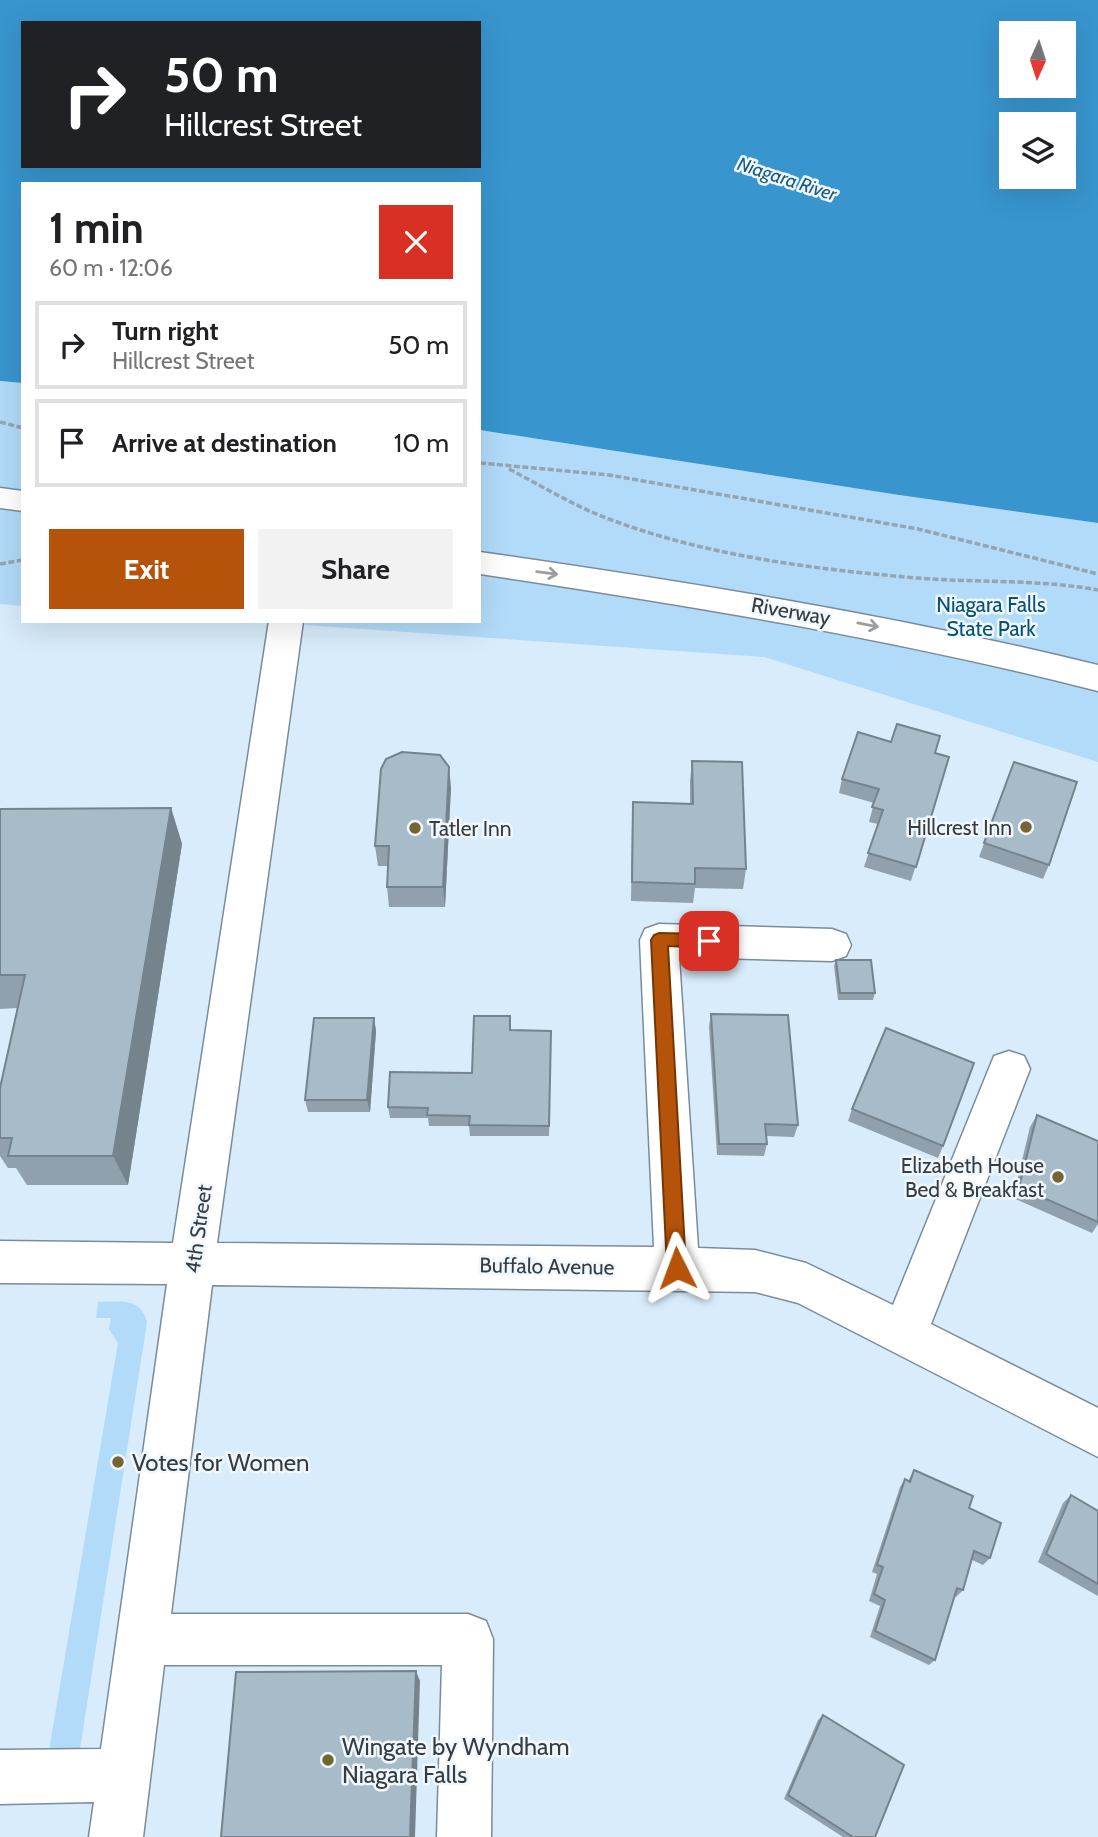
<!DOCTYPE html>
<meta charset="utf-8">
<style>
body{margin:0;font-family:Cabin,sans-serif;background:#f2f2f2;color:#202124;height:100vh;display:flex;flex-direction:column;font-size:26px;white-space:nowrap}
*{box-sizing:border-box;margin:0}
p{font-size:23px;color:#757577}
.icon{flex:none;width:38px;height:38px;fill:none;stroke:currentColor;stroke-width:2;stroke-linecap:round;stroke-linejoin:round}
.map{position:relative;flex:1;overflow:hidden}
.drawer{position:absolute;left:21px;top:182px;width:460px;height:441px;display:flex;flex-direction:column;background:#fff;border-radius:0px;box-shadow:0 7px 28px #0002}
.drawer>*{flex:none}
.top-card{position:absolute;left:21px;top:21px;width:460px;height:147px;border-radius:0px;box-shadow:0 7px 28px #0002;background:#202124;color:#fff;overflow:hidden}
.needle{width:46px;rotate:183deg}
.controls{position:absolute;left:999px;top:21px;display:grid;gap:14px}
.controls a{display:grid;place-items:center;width:77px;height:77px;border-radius:0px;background:#fff;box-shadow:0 7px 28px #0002;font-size:35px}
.pin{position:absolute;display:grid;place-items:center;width:60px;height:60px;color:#fff;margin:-30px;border-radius:14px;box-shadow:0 4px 10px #0006}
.me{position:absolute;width:77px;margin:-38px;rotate:357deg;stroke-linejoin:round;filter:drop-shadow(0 0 5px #0008)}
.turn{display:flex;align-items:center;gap:24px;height:147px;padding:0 28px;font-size:32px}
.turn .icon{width:91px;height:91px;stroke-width:2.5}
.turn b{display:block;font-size:49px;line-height:60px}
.round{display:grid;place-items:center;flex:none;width:74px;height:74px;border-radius:0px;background:#f2f2f2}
.head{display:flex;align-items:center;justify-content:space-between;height:119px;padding:0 28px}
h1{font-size:42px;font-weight:700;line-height:52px}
.action{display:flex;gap:14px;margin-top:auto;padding:14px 28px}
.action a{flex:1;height:80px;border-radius:0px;background:#b45309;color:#fff;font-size:28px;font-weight:700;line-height:80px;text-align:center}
.action a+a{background:#f2f2f2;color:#202124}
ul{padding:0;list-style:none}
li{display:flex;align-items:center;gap:21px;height:88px;margin:0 14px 10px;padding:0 14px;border:4px solid #e0e0e0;border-radius:0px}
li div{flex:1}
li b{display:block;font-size:26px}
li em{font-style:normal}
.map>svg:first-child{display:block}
.green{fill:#b1dbf9}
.water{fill:#3895ce;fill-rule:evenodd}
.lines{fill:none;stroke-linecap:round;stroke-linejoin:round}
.minor-casing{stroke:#7a8c9a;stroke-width:3}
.major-casing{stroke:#7a8c9a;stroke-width:3}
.path{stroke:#95a5b0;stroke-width:3.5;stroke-dasharray:6 2.5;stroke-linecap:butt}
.minor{fill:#fff;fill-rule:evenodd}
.major{fill:#fff;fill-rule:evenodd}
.wall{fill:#90a1ad}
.shaded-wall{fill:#75838d}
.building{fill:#a7bbc9;stroke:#75838d;stroke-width:2}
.oneway{stroke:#9a9ea1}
.route{fill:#b45309;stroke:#753606;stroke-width:2}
.poi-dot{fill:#766432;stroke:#f0f8fe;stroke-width:2.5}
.labels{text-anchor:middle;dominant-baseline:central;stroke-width:5;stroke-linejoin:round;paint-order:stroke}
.far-water-label{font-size:19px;font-style:italic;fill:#185b82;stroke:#f0f8fe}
.park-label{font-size:21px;fill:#075177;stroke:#f0f8fe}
.street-label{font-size:21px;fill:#353d43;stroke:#f0f8fe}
.poi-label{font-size:21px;fill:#353d43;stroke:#f0f8fe;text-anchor:end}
.near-poi-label{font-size:24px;fill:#353d43;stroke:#f0f8fe;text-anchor:start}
</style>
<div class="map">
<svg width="1098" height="1837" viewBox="0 0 1098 1837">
<rect width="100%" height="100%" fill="#d8ecfb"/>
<g class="green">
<path d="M0,381L23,383V606L0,604Z"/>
<path d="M480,430L899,495L1098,523V762L764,657L248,621H480Z"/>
<path d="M98,1302C121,1302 140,1297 147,1322L77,1768H46L118,1343L109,1329L111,1318H96Z"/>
</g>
<path class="water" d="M0,0H1098V523L899,495L480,430V184H23V383L0,381ZM23,23H480V166H23ZM1012,33H1064V86H1012ZM1012,124H1064V177H1012Z"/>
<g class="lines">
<defs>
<path id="minor" d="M269,621H303L217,1243L654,1247L640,940L645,929L659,924L832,929L846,934L851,945L846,956L832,961L679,957L698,1248L755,1250L806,1263L893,1305L994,1056L1009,1051L1024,1056L1030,1069L931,1324L1098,1408V1457L798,1303L755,1292L212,1285L171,1614H468L486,1621L493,1639L491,1837H437L442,1665H164L143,1837H89L94,1802L0,1804V1750L101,1749L167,1284L0,1283V1241L173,1243Z"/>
<g id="major">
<path d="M0,488L23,491V511L0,508Z"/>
<path d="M480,552C688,582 894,615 1098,665V691C894,639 688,605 480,574Z"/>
</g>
</defs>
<use href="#minor" class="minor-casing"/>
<use href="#major" class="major-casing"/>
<g class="path">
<path d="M0,422L23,428"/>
<path d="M480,463L609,475L918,529L1098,574"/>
<path d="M509,469C542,486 574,506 609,519C707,556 813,569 917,578C978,583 1038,579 1098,590"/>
<path d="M0,564L23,560"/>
</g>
<use href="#minor" class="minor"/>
<use href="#major" class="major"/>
</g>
<g class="wall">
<path d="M935,753L949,757L911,881L864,867L878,824L869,822L874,803L839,793L842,779Z"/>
<path d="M692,761L746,869L743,889L695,888L693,903L631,901L632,822L633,802L690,804V781Z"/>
<path d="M1014,762L1049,865L1043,879L979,857Z"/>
<path d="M451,787L445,907H389L387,887L388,866H378L375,846Z"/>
<path d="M171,808L182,844L128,1185H27L16,1168H8L0,1156V1088L17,1008L0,1009V809Z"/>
<path d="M836,960L875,993L873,1000H838L834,966Z"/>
<path d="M711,1014L798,1125L794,1137L766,1136L767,1144L764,1156L717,1155L709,1027Z"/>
<path d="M374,1018L376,1031L370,1112H308L305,1100Z"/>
<path d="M510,1030L551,1031L549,1136H470L469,1126H429L428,1118H390L388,1107L472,1073Z"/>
<path d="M852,1109L943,1146L938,1158L848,1121Z"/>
<path d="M1037,1115L1098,1141V1224L1092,1233L1013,1198L1030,1127Z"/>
<path d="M914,1470L969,1508L990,1558L983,1565L972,1560L963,1590L956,1597L954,1596L935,1660L929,1665L870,1637L880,1606L869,1601L877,1574L872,1572L900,1487L905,1479L908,1481Z"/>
<path d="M1071,1495L1098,1511V1596L1038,1562L1063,1503Z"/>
<path d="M823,1715L875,1837H843L784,1799L818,1720Z"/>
</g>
<g class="shaded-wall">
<path d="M449,767L451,787L445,907L443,887Z"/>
<path d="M171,808L182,844L128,1185L113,1156Z"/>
<path d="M374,1018L376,1031L370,1112L367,1100Z"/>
<path d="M416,1671L420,1681L415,1837H410Z"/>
</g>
<g class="building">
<path d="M897,724L940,736L935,753L949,757L916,867L868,853L883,810L872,807L879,789L842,779L858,732L891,742Z"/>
<path d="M402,752L440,755L449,767L443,887H387L389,846H375L381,769L386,759Z"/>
<path d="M692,761L742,762L746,869L695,868V884L632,882L633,802L693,804Z"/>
<path d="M1014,762L1077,782L1049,865L984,843Z"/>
<path d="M171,808L113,1156H8L12,1138H0V1088L25,975H0V809Z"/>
<path d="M836,960H871L875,993H840Z"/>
<path d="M711,1014L788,1015L798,1125L765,1124L767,1144H719Z"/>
<path d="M474,1016H510V1030L551,1031L549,1126L469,1125L470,1116L427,1115L428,1108L388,1107L390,1072L472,1073Z"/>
<path d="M314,1018H374L367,1100H305Z"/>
<path d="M886,1028L974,1063L943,1146L852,1109Z"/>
<path d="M1037,1115L1098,1141V1222L1019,1187Z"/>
<path d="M914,1470L973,1496L969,1508L1001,1523L990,1558L974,1551L963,1590L957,1588L935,1660L875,1631L885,1600L874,1594L883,1567L877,1565L905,1479L910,1482Z"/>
<path d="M1071,1495L1098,1511V1584L1046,1554Z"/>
<path d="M416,1671L410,1837H221L236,1672Z"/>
<path d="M823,1715L904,1765L875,1837H853L788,1795Z"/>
</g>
<defs><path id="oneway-shaft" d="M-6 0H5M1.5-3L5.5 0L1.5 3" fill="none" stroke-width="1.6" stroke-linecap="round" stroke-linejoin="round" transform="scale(1.75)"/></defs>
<g class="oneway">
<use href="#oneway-shaft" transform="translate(547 573) rotate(8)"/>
<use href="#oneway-shaft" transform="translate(868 625) rotate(11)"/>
</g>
<path class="route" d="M659,933L709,934L714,936L717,941L714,946L709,948L668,946L686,1268L683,1274L677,1276L670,1274L667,1268L651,940L654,935Z"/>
<g class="poi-dot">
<circle cx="1026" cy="827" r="7"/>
<circle cx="415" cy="828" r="7"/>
<circle cx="1058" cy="1177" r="7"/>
<circle cx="118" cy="1462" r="7"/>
<circle cx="328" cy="1760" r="7"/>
</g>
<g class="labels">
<g class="far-water-label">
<text transform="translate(787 179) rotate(18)">Niagara River</text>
</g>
<g class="park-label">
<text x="991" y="604">Niagara Falls<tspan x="991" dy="24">State Park</tspan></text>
</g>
<g class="street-label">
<text transform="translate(791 611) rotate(10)">Riverway</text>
<text transform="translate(198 1229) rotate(-82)">4th Street</text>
<text transform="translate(547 1266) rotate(1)">Buffalo Avenue</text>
</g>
<g class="poi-label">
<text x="1012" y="827">Hillcrest Inn</text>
<text x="429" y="828" text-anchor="start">Tatler Inn</text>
<text x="1044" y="1165">Elizabeth House<tspan x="1044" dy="24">Bed &amp; Breakfast</tspan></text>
</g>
<g class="near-poi-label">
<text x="132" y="1462">Votes for Women</text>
<text x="342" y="1746">Wingate by Wyndham<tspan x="342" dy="28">Niagara Falls</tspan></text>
</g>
</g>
</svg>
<div class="controls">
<a><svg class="needle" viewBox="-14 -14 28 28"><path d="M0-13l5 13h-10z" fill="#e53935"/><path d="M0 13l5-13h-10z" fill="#757577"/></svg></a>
<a><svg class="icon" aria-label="layers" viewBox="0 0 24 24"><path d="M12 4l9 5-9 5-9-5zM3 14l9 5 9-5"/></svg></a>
</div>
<div class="pin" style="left:709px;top:941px;background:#d93025"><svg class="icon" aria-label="arrive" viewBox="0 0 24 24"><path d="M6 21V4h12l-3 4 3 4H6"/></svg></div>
<svg class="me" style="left:677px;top:1268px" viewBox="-20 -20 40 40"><path d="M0-17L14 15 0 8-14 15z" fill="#b45309" stroke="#fff" stroke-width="4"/></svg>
<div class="top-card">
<div class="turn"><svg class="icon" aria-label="right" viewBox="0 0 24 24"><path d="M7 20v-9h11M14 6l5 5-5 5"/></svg><div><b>50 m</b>Hillcrest Street</div></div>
</div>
<section class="drawer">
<div class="head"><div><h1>1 min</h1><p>60 m · 12:06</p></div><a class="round" style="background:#d93025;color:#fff"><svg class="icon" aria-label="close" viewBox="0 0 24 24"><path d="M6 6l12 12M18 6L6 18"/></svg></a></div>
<ul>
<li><svg class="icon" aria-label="right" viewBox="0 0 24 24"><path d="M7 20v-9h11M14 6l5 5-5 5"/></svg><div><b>Turn right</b><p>Hillcrest Street</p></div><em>50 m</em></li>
<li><svg class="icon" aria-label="arrive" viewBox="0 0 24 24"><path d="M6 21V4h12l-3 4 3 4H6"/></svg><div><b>Arrive at destination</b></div><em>10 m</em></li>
</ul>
<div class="action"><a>Exit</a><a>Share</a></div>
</section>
</div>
